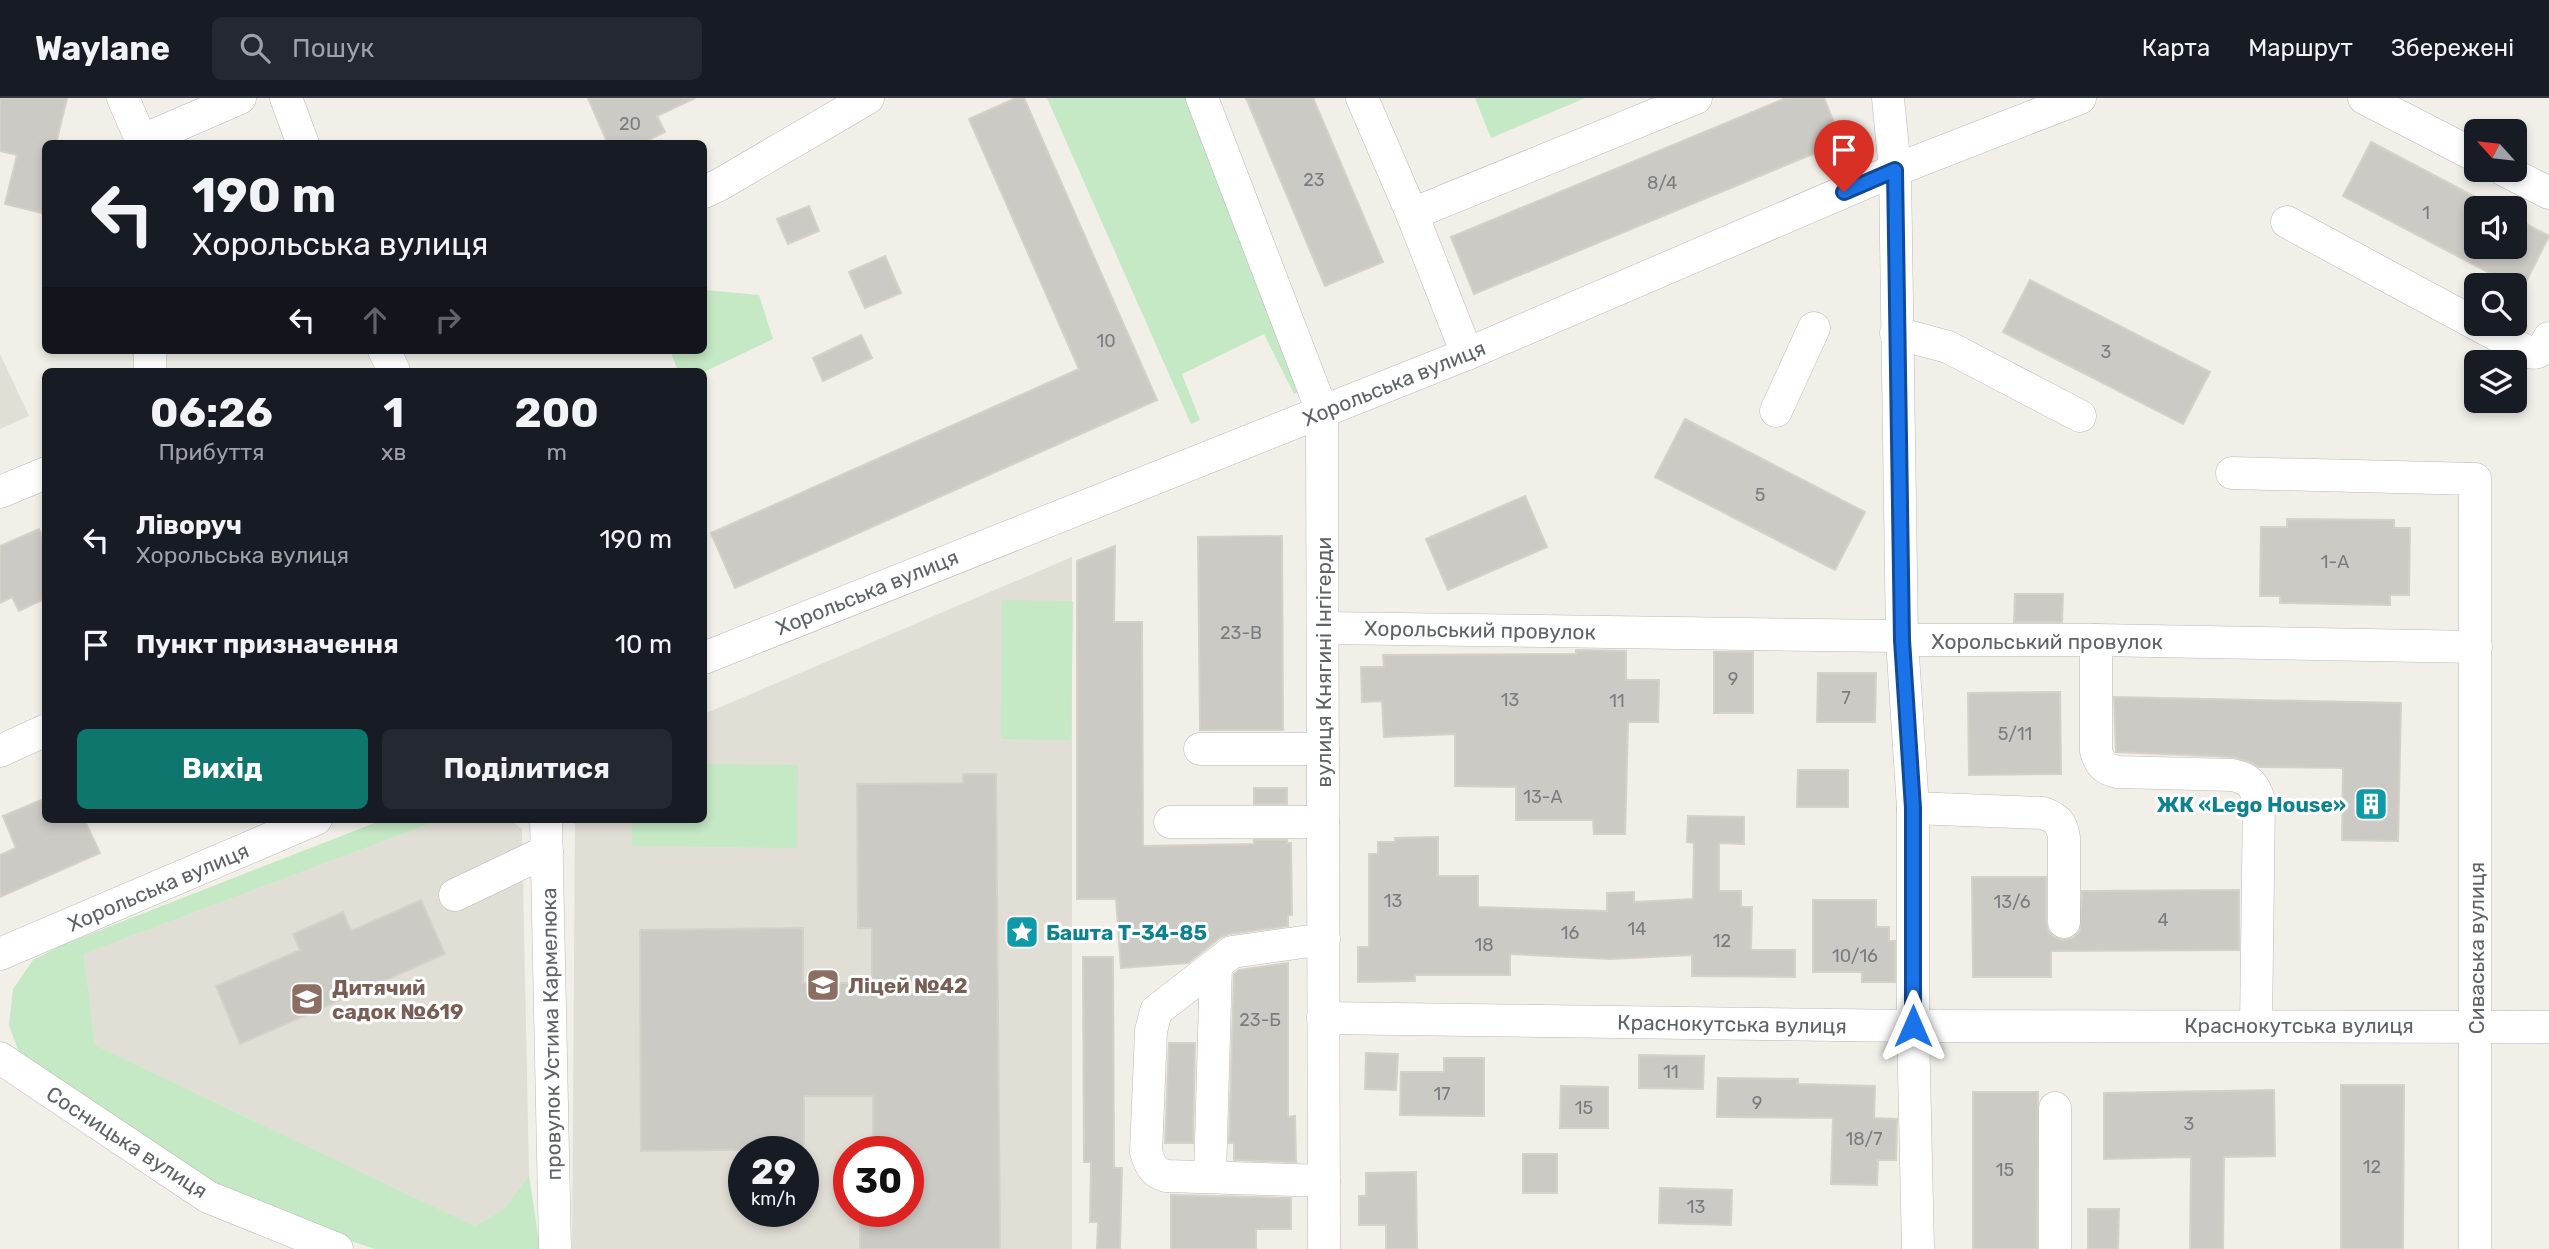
<!DOCTYPE html>
<html lang="uk">
<meta charset="utf-8">
<style>
body{margin:0;font-family:Rubik,sans-serif;background:#242831;color:#f1f3f6;height:100vh;display:flex;flex-direction:column;font-size:26px;white-space:nowrap}
*{box-sizing:border-box;margin:0}
p{font-size:23px;color:#9ea1a6}
.icon{flex:none;width:38px;height:38px;fill:none;stroke:currentColor;stroke-width:2;stroke-linecap:round;stroke-linejoin:round}
.map{position:relative;flex:1;overflow:hidden}
.drawer{position:absolute;left:42px;top:270px;width:665px;height:455px;display:flex;flex-direction:column;background:#171b24;border-radius:10px;box-shadow:0 4px 10px #0003}
.drawer>*{flex:none}
.banner{position:absolute;left:42px;top:42px;width:665px;height:214px;border-radius:10px;box-shadow:0 4px 10px #0003;background:#171b24;color:#f1f3f6;overflow:hidden}
.needle{width:46px;rotate:297deg}
.fabs{position:absolute;left:2464px;top:21px;display:grid;gap:14px}
.fabs a{display:grid;place-items:center;width:63px;height:63px;border-radius:10px;background:#171b24;box-shadow:0 4px 10px #0003;font-size:35px}
.speed{position:absolute;left:728px;top:1038px;display:flex;gap:14px;font-size:35px;font-weight:700;text-align:center}
.speed>*{display:grid;place-content:center;width:91px;height:91px;border-radius:50%;background:#171b24;box-shadow:0 4px 10px #0003;line-height:1}
.speed small{font-size:18px;font-weight:400}
.speed .limit{border:10px solid #d22;background:#fff;color:#111}
.pin{position:absolute;display:grid;place-items:center;width:60px;height:60px;color:#fff;margin:-72px -30px;border-radius:50% 50% 50% 0;rotate:-45deg;box-shadow:0 0 7px #0007}
.pin .icon{rotate:45deg}
.me{position:absolute;width:77px;margin:-38px;rotate:0deg;stroke-linejoin:round;filter:drop-shadow(0 0 5px #0008)}
.turn{display:flex;align-items:center;gap:24px;height:147px;padding:0 35px;font-size:32px}
.turn .icon{width:91px;height:91px;stroke-width:2.5}
.turn b{display:block;font-size:49px;line-height:60px}
.lanes{display:flex;align-items:center;height:66px;padding:0 35px;background:#0003;justify-content:center;gap:35px;direction:ltr}
.lanes .off{opacity:.35}
.eta{display:flex;justify-content:space-evenly;align-items:center;height:119px;text-align:center}
.eta b{font-size:42px;font-weight:700;line-height:49px}
.cta{display:flex;gap:14px;margin-top:auto;padding:14px 35px}
.cta a{flex:1;height:80px;border-radius:10px;background:#0f766e;color:#fff;font-size:28px;font-weight:700;line-height:80px;text-align:center}
.cta a+a{background:#242831;color:#f1f3f6}
ul{padding:0;list-style:none}
li{display:flex;align-items:center;gap:21px;height:105px;padding:0 35px}
li div{flex:1}
li b{display:block;font-size:26px}
li em{font-style:normal}
header{display:flex;align-items:center;gap:42px;box-sizing:border-box;height:98px;padding:0 35px;background:#171b24;border-bottom:2px solid #363941}
header strong{font-size:33px}
nav{display:flex;gap:38px;margin-inline-start:auto;font-size:24px}
.search{width:490px;height:63px;background:#242831;display:flex;align-items:center;gap:18px;box-sizing:border-box;padding:0 24px;border-radius:10px;color:#9ea1a6;font-size:26px}
.map>svg:first-child{display:block}
.education{fill:#e1ded6;fill-rule:evenodd}
.green{fill:#c5e8c5}
.building{fill:#cccac5;stroke:#d6d1c6;stroke-width:2}
.lines{fill:none;stroke-linecap:round;stroke-linejoin:round}
.minor-casing{stroke:#b5b8bc;stroke-width:33}
.minor{stroke:#fff;stroke-width:32}
.route-casing{stroke:#114b97;stroke-width:18}
.route{stroke:#1a73e8;stroke-width:12}
.labels{text-anchor:middle;dominant-baseline:central;stroke-width:6;stroke-linejoin:round;paint-order:stroke}
.number-label{font-size:18px;fill:#7a7d7f}
.street-label{font-size:21px;fill:#5f6368;stroke:#fff}
.culture-label{font-size:21px;font-weight:bold;fill:#0d838f;stroke:#fff;text-anchor:end}
.education-label{font-size:21px;font-weight:bold;fill:#785e54;stroke:#fff;text-anchor:start}
</style>
<header>
<strong>Waylane</strong>
<div class="search"><svg class="icon" aria-label="search" viewBox="0 0 24 24"><circle cx="10" cy="10" r="6"/><path d="M15 15l6 6"/></svg>Пошук</div>
<nav><a>Карта</a><a>Маршрут</a><a>Збережені</a></nav>
</header>
<div class="map">
<svg width="2549" height="1151" viewBox="0 0 2549 1151">
<rect width="100%" height="100%" fill="#f1efe8"/>
<g class="education">
<path d="M0,256L29,318L0,331Z"/>
<path d="M1072,459V1151H572L575,721H704V616ZM744,1054H803V1113H744ZM849,1054H908V1113H849Z"/>
<path d="M443,721H509L522,731L529,1077L505,1110L475,1128L95,947L84,856Z"/>
</g>
<g class="green">
<path d="M1047,0H1190L1305,290L1294,296L1264,236L1182,276L1200,322L1191,326Z"/>
<path d="M1475,0H1585L1491,40Z"/>
<path d="M704,192L759,197L773,241L704,274L678,273L670,252H704Z"/>
<path d="M1002,502L1073,503L1071,642L1001,641Z"/>
<path d="M704,666L798,667L797,750L632,748V721H704Z"/>
<path d="M385,721H443L84,856L95,947L475,1128L505,1110L529,1077L540,1151H375L345,1141L230,1094L192,1074L40,971L18,952L9,927L13,891L33,862L62,847Z"/>
</g>
<g class="building">
<path d="M0,0H67L56,46H46V116L5,106L17,57L0,53Z"/>
<path d="M588,0H695L657,18L665,34L640,46H608Z"/>
<path d="M1016,0H1024L1157,302L735,490L711,435L1079,271L969,21Z"/>
<path d="M1246,0H1313L1383,164L1325,188Z"/>
<path d="M1786,0H1824L1842,44L1474,196L1451,139Z"/>
<path d="M2371,44L2496,110H2476V149H2515V120L2549,138L2522,192L2343,98Z"/>
<path d="M809,108L819,133L788,146L777,121Z"/>
<path d="M885,158L901,195L865,210L849,174Z"/>
<path d="M2030,182L2210,274L2183,326L2003,234Z"/>
<path d="M861,237L872,260L823,283L813,260Z"/>
<path d="M1685,321L1865,414L1835,472L1655,379Z"/>
<path d="M1525,398L1547,449L1448,492L1426,441Z"/>
<path d="M2287,421L2394,422V430H2410L2409,497H2390V507L2280,505V498H2260L2261,429H2287Z"/>
<path d="M39,431L46,447V500L19,513L12,499L0,505V448Z"/>
<path d="M1282,438L1283,632H1200L1198,439Z"/>
<path d="M1115,448L1114,524H1142L1143,748L1254,746V742H1287V745H1291L1292,817H1288V828L1229,836L1221,839L1188,865L1121,870L1116,801H1077V463Z"/>
<path d="M2015,496H2063L2062,524H2014Z"/>
<path d="M1576,552L1626,553V582H1659L1658,624H1628L1625,736H1594L1593,722H1516V689L1455,688V636L1384,639L1382,603L1362,604L1361,569H1384L1383,557L1576,556Z"/>
<rect x="1714" y="554" width="39" height="61"/>
<path d="M1818,575H1876L1875,624H1817Z"/>
<path d="M2060,594L2061,676L1969,677L1968,595Z"/>
<path d="M2114,599L2401,605L2398,743L2342,742L2343,670L2259,669L2248,663L2233,659L2116,654Z"/>
<path d="M1798,672H1848V709H1797Z"/>
<path d="M963,676H996L1000,1151H860V1113H908V1054H873V998H804V1051L641,1053L640,832L803,830V885H872V830H858L857,686L963,685Z"/>
<rect x="1254" y="690" width="33" height="16"/>
<path d="M46,700V721H84L100,755L0,799V757L16,750L3,718Z"/>
<path d="M1688,718L1744,719V746L1719,745V793H1741V809H1752L1751,852H1795V879L1692,878V857L1610,861L1510,856V877H1415V883L1358,884V849H1369V756H1378V744H1395V740L1438,739V778H1478V809L1607,813V795L1634,794V804L1693,801L1694,745L1687,744Z"/>
<path d="M1972,779H2046V824L2048,833L2054,839L2063,842L2073,840L2080,833L2082,793L2239,792V852L2051,853V879H1973Z"/>
<path d="M421,802L445,856L240,946L216,888L300,852L293,836L343,814L351,833Z"/>
<path d="M1813,802H1876V829H1889V843H1895V884H1862V874H1813Z"/>
<path d="M1083,859H1113L1114,1070H1122L1120,1151H1097L1098,1124H1090L1091,1064H1084Z"/>
<path d="M1288,865V1019L1295,1018L1296,1064L1234,1062V1045H1229L1234,876L1239,872Z"/>
<path d="M1169,945H1195L1193,1045H1165Z"/>
<path d="M1366,955L1398,956L1396,992L1365,991Z"/>
<path d="M1639,957L1704,958L1703,991L1639,990Z"/>
<path d="M1444,960H1484V1018L1400,1017L1401,974H1444Z"/>
<path d="M1718,980L1798,981V986L1875,988L1874,1020L1897,1021L1896,1062H1878L1877,1087L1831,1086L1833,1020L1717,1019Z"/>
<path d="M2341,987H2404L2403,1151H2341Z"/>
<path d="M1561,988L1608,989V1030H1560Z"/>
<path d="M2274,992L2275,1058L2224,1059L2223,1151H2190L2191,1059L2104,1061V995Z"/>
<path d="M1973,994H2038L2037,1151H1973Z"/>
<rect x="1523" y="1056" width="34" height="39"/>
<path d="M1416,1074L1417,1151H1386V1127H1359V1098H1366V1075Z"/>
<path d="M1660,1090L1732,1092L1731,1127L1659,1125Z"/>
<path d="M1171,1097L1291,1100V1131H1256V1151H1171Z"/>
<path d="M2088,1111H2119L2118,1151H2088Z"/>
</g>
<g class="lines">
<defs>
<g id="minor">
<path d="M123,0L143,46"/>
<path d="M286,0L303,46"/>
<path d="M1202,0L1322,313L1324,1151"/>
<path d="M1362,0L1412,116L1467,256"/>
<path d="M1888,0L1895,72L1902,542L1913,710V928L1918,1151"/>
<path d="M2364,0L2476,58"/>
<path d="M141,43L240,0"/>
<path d="M2504,72L2549,95"/>
<path d="M704,94L719,87L868,0"/>
<path d="M1412,116L1696,0"/>
<path d="M2287,124L2528,254C2540,257 2544,250 2549,240"/>
<path d="M1896,235L1948,249L2080,318"/>
<path d="M384,252L394,273"/>
<path d="M150,273V252"/>
<path d="M1776,313L1814,230"/>
<path d="M2232,375L2475,381V1151"/>
<path d="M0,394L46,375"/>
<path d="M1324,530L1893,538L1902,542H2096L2476,549"/>
<path d="M2096,542V653C2100,667 2104,671 2118,674L2232,677C2248,680 2254,686 2259,702L2256,928"/>
<path d="M704,560L1467,256L1895,72L2080,0"/>
<path d="M1200,651H1323"/>
<path d="M0,653L44,633"/>
<path d="M1913,710L2043,715C2057,720 2062,725 2064,740V824"/>
<path d="M546,721L555,1151"/>
<path d="M1170,724H1323"/>
<path d="M455,797L547,753"/>
<path d="M1324,841L1232,854L1156,913L1151,933L1146,1054C1150,1067 1153,1074 1166,1078L1324,1083"/>
<path d="M0,856L316,721"/>
<path d="M1323,920L1913,928L2549,929"/>
<path d="M0,960L208,1099L337,1151"/>
<path d="M2055,1010V1151"/>
<path d="M1210,1079L1216,867"/>
</g>
</defs>
<use href="#minor" class="minor-casing"/>
<use href="#minor" class="minor"/>
</g>
<g class="lines">
<defs>
<path id="route" d="M1844,94L1895,72L1902,542L1913,710V928"/>
</defs>
<use href="#route" class="route-casing"/>
<use href="#route" class="route"/>
</g>
<defs>
<symbol id="building-square" viewBox="-11 -11 22 22"><rect x="-9" y="-9" width="18" height="18" rx="4" fill="#0f9aa8" stroke="#fff"/><path d="M-4-6H4V6H1V3H-1V6H-4ZM-2.5-4.3h1.7v1.8h-1.7ZM.8-4.3h1.7v1.8H.8ZM-2.5-1h1.7V.8h-1.7ZM.8-1h1.7V.8H.8Z" fill="#fff"/></symbol>
<symbol id="sight-square" viewBox="-11 -11 22 22"><rect x="-9" y="-9" width="18" height="18" rx="4" fill="#0f9aa8" stroke="#fff"/><path d="M0-6L1.8-2.2L6-1.7L2.9 1.2L3.7 5.4L0 3.3L-3.7 5.4L-2.9 1.2L-6-1.7L-1.8-2.2Z" fill="#fff"/></symbol>
<symbol id="school-square" viewBox="-11 -11 22 22"><rect x="-9" y="-9" width="18" height="18" rx="4" fill="#8d6e63" stroke="#fff"/><path d="M0-5L7-2L0 1L-7-2ZM-4 1L0 2.5L4 1V4Q0 6-4 4Z" fill="#fff"/></symbol>
</defs>
<g fill-rule="evenodd">
<use href="#building-square" x="2352" y="687" width="38" height="38"/>
<use href="#sight-square" x="1003" y="815" width="38" height="38"/>
<use href="#school-square" x="804" y="868" width="38" height="38"/>
<use href="#school-square" x="288" y="882" width="38" height="38"/>
</g>
<g class="labels">
<g class="number-label">
<text x="630" y="26">20</text>
<text x="1314" y="82">23</text>
<text x="1662" y="85">8/4</text>
<text x="2426" y="115">1</text>
<text x="1106" y="243">10</text>
<text x="2106" y="254">3</text>
<text x="1760" y="397">5</text>
<text x="2335" y="464">1-А</text>
<text x="1241" y="535">23-В</text>
<text x="1733" y="581">9</text>
<text x="1846" y="600">7</text>
<text x="1510" y="602">13</text>
<text x="1617" y="603">11</text>
<text x="2015" y="636">5/11</text>
<text x="1543" y="699">13-А</text>
<text x="1393" y="803">13</text>
<text x="2012" y="804">13/6</text>
<text x="2163" y="822">4</text>
<text x="1637" y="831">14</text>
<text x="1570" y="835">16</text>
<text x="1722" y="843">12</text>
<text x="1484" y="847">18</text>
<text x="1855" y="858">10/16</text>
<text x="1260" y="922">23-Б</text>
<text x="1671" y="974">11</text>
<text x="1442" y="996">17</text>
<text x="1757" y="1005">9</text>
<text x="1584" y="1010">15</text>
<text x="2189" y="1026">3</text>
<text x="1864" y="1041">18/7</text>
<text x="2372" y="1069">12</text>
<text x="2005" y="1072">15</text>
<text x="1696" y="1109">13</text>
</g>
<g class="street-label">
<text transform="translate(1394 285) rotate(-22)">Хорольська вулиця</text>
<text transform="translate(867 494) rotate(-22)">Хорольська вулиця</text>
<text transform="translate(1480 532) rotate(1)">Хорольський провулок</text>
<text x="2047" y="543">Хорольський провулок</text>
<text transform="translate(1323 564) rotate(-90)">вулиця Княгині Інгігерди</text>
<text transform="translate(158 789) rotate(-23)">Хорольська вулиця</text>
<text transform="translate(2476 850) rotate(-90)">Сиваська вулиця</text>
<text transform="translate(1732 926) rotate(1)">Краснокутська вулиця</text>
<text x="2299" y="927">Краснокутська вулиця</text>
<text transform="translate(551 936) rotate(-91)">провулок Устима Кармелюка</text>
<text transform="translate(127 1044) rotate(33)">Сосницька вулиця</text>
</g>
<g class="culture-label">
<text x="2346" y="706">ЖК «Lego House»</text>
<text x="1046" y="834" text-anchor="start">Башта Т-34-85</text>
</g>
<g class="education-label">
<text x="848" y="887">Ліцей №42</text>
<text x="332" y="889">Дитячий<tspan x="332" dy="24">садок №619</tspan></text>
</g>
</g>
</svg>
<div class="fabs">
<a><svg class="needle" viewBox="-14 -14 28 28"><path d="M0-13l5 13h-10z" fill="#e53935"/><path d="M0 13l5-13h-10z" fill="#9ea1a6"/></svg></a>
<a><svg class="icon" aria-label="sound" viewBox="0 0 24 24"><path d="M4 9h4l5-4v14l-5-4H4zM17 9q2 3 0 6"/></svg></a>
<a><svg class="icon" aria-label="search" viewBox="0 0 24 24"><circle cx="10" cy="10" r="6"/><path d="M15 15l6 6"/></svg></a>
<a><svg class="icon" aria-label="layers" viewBox="0 0 24 24"><path d="M12 4l9 5-9 5-9-5zM3 14l9 5 9-5"/></svg></a>
</div>
<div class="speed"><div>29<small>km/h</small></div><div class="limit">30</div></div>
<div class="pin" style="left:1844px;top:94px;background:#d93025"><svg class="icon" aria-label="arrive" viewBox="0 0 24 24"><path d="M6 21V4h12l-3 4 3 4H6"/></svg></div>
<svg class="me" style="left:1913px;top:928px" viewBox="-20 -20 40 40"><path d="M0-17L14 15 0 8-14 15z" fill="#1a73e8" stroke="#fff" stroke-width="4"/></svg>
<div class="banner">
<div class="turn"><svg class="icon" aria-label="left" viewBox="0 0 24 24"><path d="M17 20v-9H6M10 6l-5 5 5 5"/></svg><div><b>190 m</b>Хорольська вулиця</div></div>
<div class="lanes"><svg class="icon" aria-label="left" viewBox="0 0 24 24"><path d="M17 20v-9H6M10 6l-5 5 5 5"/></svg><svg class="icon off" aria-label="ahead" viewBox="0 0 24 24"><path d="M12 20V5M6 11l6-6 6 6"/></svg><svg class="icon off" aria-label="right" viewBox="0 0 24 24"><path d="M7 20v-9h11M14 6l5 5-5 5"/></svg></div>
</div>
<section class="drawer">
<div class="eta">
<div><b>06:26</b><p>Прибуття</p></div>
<div><b>1</b><p>хв</p></div>
<div><b>200</b><p>m</p></div>
</div>
<ul>
<li><svg class="icon" aria-label="left" viewBox="0 0 24 24"><path d="M17 20v-9H6M10 6l-5 5 5 5"/></svg><div><b>Ліворуч</b><p>Хорольська вулиця</p></div><em>190 m</em></li>
<li><svg class="icon" aria-label="arrive" viewBox="0 0 24 24"><path d="M6 21V4h12l-3 4 3 4H6"/></svg><div><b>Пункт призначення</b></div><em>10 m</em></li>
</ul>
<div class="cta"><a>Вихід</a><a>Поділитися</a></div>
</section>
</div>
